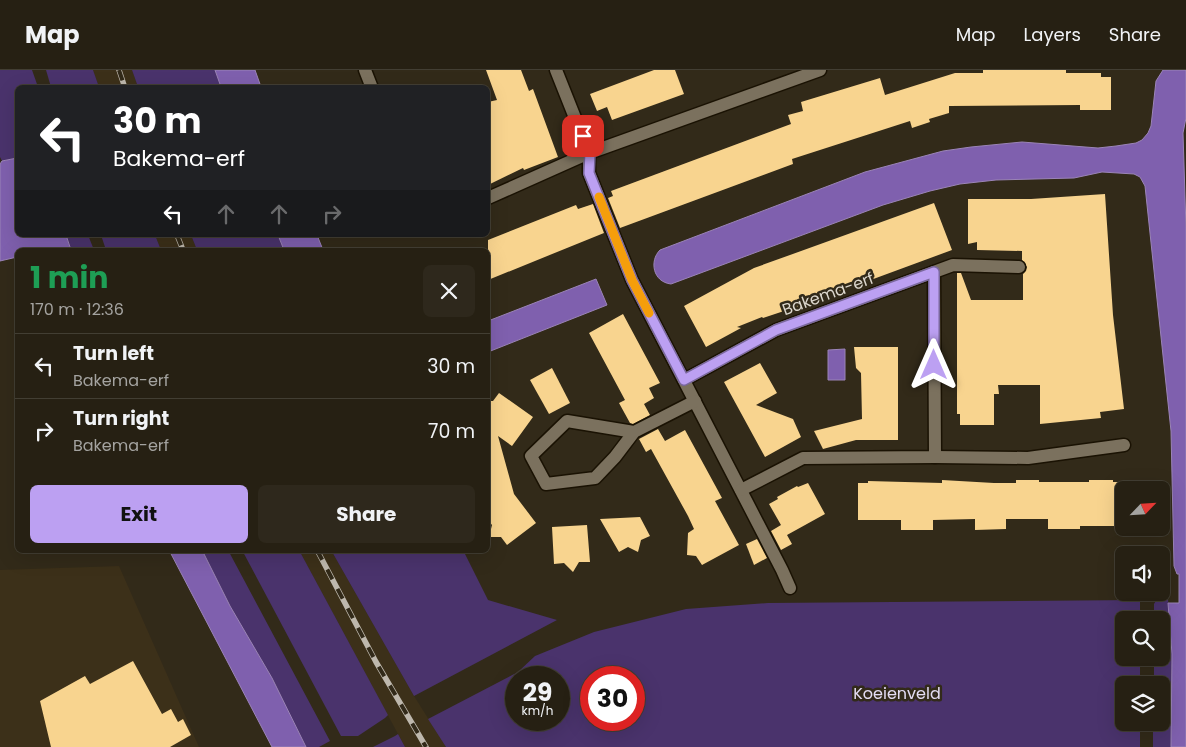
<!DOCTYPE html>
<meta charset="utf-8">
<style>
body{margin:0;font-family:Poppins,sans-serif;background:#2e281c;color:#f1f3f6;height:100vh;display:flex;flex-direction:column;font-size:19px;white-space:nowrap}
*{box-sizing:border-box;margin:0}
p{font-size:16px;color:#a4a3a0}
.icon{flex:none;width:28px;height:28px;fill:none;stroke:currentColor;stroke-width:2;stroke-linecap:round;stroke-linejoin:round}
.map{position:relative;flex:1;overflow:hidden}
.details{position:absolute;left:15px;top:178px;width:475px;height:305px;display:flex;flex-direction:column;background:#262013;border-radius:8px;box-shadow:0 5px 20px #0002,0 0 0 1px #423e33}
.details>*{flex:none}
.guide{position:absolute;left:15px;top:15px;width:475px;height:152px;border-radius:8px;box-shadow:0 5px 20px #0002,0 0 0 1px #423e33;background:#202124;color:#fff;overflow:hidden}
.needle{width:32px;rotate:65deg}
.fabs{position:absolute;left:1115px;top:411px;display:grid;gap:10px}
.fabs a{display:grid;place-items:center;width:55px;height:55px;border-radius:8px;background:#262013;box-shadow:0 5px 20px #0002,0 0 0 1px #423e33;font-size:25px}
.speed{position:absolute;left:505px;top:596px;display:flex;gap:10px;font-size:25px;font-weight:700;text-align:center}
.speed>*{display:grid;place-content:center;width:65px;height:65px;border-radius:50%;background:#262013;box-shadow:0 5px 20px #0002,0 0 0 1px #423e33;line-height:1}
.speed small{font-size:12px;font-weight:400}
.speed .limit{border:8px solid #d22;background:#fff;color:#111}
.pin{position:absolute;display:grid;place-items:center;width:42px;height:42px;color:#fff;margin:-21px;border-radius:10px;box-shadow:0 2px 8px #0006}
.me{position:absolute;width:55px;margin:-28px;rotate:0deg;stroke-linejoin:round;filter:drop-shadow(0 0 4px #0008)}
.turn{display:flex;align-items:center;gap:18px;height:105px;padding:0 15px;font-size:22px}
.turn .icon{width:65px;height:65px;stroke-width:2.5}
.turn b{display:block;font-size:35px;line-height:42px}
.lanes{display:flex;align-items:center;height:48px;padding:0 15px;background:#0003;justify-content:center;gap:25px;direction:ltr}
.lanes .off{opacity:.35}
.round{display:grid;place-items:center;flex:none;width:52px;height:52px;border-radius:8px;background:#2e281c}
.summary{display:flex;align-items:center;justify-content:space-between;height:85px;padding:0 15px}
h1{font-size:30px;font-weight:700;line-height:38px;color:#1e9e55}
.button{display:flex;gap:10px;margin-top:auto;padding:10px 15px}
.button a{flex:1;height:58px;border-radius:8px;background:#bca0f2;color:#111;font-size:20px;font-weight:700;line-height:58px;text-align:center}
.button a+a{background:#2e281c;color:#f1f3f6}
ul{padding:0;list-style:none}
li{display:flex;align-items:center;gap:15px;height:65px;padding:0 15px;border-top:1px solid #423e33}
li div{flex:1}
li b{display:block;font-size:19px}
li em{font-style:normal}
header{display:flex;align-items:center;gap:30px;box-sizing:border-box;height:70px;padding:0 25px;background:#262013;border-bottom:1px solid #423e33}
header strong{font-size:24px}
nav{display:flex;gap:28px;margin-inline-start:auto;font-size:18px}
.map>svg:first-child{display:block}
.built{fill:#3c3019}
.green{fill:#4a336c;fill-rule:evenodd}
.water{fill:#7f60ae;stroke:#9b84b7}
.building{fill:#f8d48f}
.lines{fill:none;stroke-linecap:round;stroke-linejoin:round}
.street-casing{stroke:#1a1203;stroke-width:15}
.street{stroke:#7b715e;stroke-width:12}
.rail-casing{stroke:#beb8ad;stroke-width:5.5}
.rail{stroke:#322a19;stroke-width:4;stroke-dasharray:11;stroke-linecap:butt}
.route-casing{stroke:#7a689d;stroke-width:12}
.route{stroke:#bca0f2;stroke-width:9}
.slow{stroke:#f59e0b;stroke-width:9}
.labels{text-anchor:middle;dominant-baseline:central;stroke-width:5;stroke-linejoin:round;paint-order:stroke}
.street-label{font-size:16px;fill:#dcd7cd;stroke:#322a19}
.park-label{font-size:16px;fill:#e4ddf3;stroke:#322a19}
</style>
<header>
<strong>Map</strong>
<nav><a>Map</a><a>Layers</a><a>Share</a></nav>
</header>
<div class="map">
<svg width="1186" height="677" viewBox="0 0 1186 677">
<rect width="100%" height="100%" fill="#322a19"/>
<g class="built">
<path d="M93,0H132L138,17H99Z"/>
<path d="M155,165H191L197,180H161Z"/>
<path d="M299,480H331L414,626L446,677H405Z"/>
<path d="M119,496L199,677H0V500Z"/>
</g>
<g class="green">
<path d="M0,0H32L38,17L18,18L17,88L2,91L0,87Z"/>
<path d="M46,0H93L99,17H51Z"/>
<path d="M132,0H215L221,17H138Z"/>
<path d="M66,165H88L94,180H71Z"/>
<path d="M101,165H155L161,180H106Z"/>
<path d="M191,165H278L284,180H197Z"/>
<path d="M202,480H228L330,671L319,677H306L272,608L230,536Z"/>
<path d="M242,480H299L388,645L385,648L358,666H341Z"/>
<path d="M331,480H463L488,530L557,550L414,626Z"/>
<path d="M1157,529H1168L1172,584L1171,677H1153V653L1161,652V615H1154V588H1161V550H1154V534Z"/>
<path d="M1140,530V550H1124V588H1140V615H1124V652L1140,653V677H446L428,649L518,602L535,586L594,562L686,539L768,533ZM516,608H559V650H516ZM591,608H634V650H591Z"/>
<path d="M398,664L405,677H373L395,666Z"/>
</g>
<g class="water">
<path d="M215,0H255L261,17H221Z"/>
<path d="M1163,0H1186V48L1183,63L1186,159V677H1171L1172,584L1168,533H1179V504H1177L1174,496L1171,361L1145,116L1140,107L1134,104L1102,102L1074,108L996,110L960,114L930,121L883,135L671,214C653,212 649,191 660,180L865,102L943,81L971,77L1022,72L1098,78L1116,76L1136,73L1142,70L1148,63L1151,56L1156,11Z"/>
<path d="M17,88L18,165H66L71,180H18L17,187L0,191V94L2,91Z"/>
<path d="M278,165H317L323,180H284Z"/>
<path d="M596,209L607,235L488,282V251Z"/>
<path d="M845,279V310H828V280Z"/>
<path d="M169,480H202L230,536L272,608L306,677H272Z"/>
</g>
<g class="building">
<path d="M486,0H521L529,21L533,19L558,87L524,100L523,98L488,115V32L497,30Z"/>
<path d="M654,0H675L684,24L612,50L607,37L597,41L590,24Z"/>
<path d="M983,0H1066V3H1101V7H1111V40H1080V35L949,36V43L929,49L930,52L912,58L910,51L792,89L793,94L620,158L608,128L613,126L611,121L791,54L788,45L803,41L801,32L880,8L885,25L955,3H983Z"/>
<path d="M1105,124L1113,245L1124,339L1100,342L1101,348L1040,354V315H998L999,324H994V355H960V344H957V203H961L971,230H1023V204L1026,201L1027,197L1022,190V181L977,180V172L968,174V129H1031Z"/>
<path d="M934,133L952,180L811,232L763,248L762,247L737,257L741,258L706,277L684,236L754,198Z"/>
<path d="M593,134L604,163L488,210V170L576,135L578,139Z"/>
<path d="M623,244L660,313L649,318L654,328L644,334L650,345L633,354L630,353L619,333L625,330L589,263Z"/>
<path d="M854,277H898V370H856L823,379L814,361L862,349L861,303L856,298Z"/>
<path d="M760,293L777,323L756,335L793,349L801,367L765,387L724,312Z"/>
<path d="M552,298L570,333L549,344L530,310Z"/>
<path d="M499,323L533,347L512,376L498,366L514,424L536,453L507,475L501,467H489L492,455L488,450V331H493Z"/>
<path d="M658,359L665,371L685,360L722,428L715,431L739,475L702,495L696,486L687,485L688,463L694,459L688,446L651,379L646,382L639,369Z"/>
<path d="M942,410L994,413H1016V410H1039V412H1089V410H1113V412H1123L1124,456H1080V459H1048V449H1006V459L975,460V449L933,450V460H901V450H858V413H868V411L942,413Z"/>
<path d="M808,413L825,444L787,465L792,474L781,480L771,461L781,455L769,434L778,429L777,427L797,416L798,417Z"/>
<path d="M640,447L650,466L641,470L638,482L628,477L619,482L600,449Z"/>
<path d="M587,455L590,492H579L573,502L564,493L554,494L552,457Z"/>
<path d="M757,469L767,488L754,495L746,474Z"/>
<path d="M133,591L162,644L171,639L178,652L183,649L191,665L170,677H51L40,631L85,606L90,614Z"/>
</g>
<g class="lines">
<defs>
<g id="street">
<path d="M365,0L372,18"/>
<path d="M556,0L589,83V103L632,210L782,500L790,518"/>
<path d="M488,128L589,83L820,0"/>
<path d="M684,310L776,260L953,195L1019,197"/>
<path d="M634,362L567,351L531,386L546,414L595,408L615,387L634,362L695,331"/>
<path d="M935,387L1028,388L1124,375"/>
<path d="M741,420L803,388L935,387L934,202"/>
</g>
</defs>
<use href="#street" class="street-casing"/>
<use href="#street" class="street"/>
<defs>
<g id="rail">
<path d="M119,0L125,18"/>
<path d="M177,165L183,180"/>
<path d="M317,480L376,592L426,677"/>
</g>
</defs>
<use href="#rail" class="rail-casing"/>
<use href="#rail" class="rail"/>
</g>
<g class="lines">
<defs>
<path id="route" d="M583,66L590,83L589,103L632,210L684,310L776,260L934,202V295"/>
</defs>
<use href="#route" class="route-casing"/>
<use href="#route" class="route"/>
<path class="slow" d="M599,127L632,210L649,243"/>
</g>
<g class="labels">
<g class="street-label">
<text transform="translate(828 224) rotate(-20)">Bakema-erf</text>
</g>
<g class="park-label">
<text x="897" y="623">Koeienveld</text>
</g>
</g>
</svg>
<div class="fabs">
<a><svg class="needle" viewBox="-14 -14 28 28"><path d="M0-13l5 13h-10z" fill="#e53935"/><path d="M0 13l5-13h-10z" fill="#a4a3a0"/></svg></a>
<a><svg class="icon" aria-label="sound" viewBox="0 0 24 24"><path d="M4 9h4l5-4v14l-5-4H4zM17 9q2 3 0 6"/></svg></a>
<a><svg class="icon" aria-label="search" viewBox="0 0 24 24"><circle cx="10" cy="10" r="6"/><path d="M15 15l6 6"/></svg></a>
<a><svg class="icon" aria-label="layers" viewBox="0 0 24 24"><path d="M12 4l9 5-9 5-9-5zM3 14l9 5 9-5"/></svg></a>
</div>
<div class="speed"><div>29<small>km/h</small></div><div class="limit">30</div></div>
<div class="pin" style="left:583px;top:66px;background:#d93025"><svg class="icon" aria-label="arrive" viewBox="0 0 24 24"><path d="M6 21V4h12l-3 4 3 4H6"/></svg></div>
<svg class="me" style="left:934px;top:295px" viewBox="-20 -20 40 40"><path d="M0-17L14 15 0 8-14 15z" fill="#bca0f2" stroke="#fff" stroke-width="4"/></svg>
<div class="guide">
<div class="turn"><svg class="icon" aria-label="left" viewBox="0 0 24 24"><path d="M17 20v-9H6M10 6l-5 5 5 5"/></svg><div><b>30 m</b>Bakema-erf</div></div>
<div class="lanes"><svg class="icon" aria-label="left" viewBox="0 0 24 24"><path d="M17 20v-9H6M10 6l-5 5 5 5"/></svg><svg class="icon off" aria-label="ahead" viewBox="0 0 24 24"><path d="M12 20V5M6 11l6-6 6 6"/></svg><svg class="icon off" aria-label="ahead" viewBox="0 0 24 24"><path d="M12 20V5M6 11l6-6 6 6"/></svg><svg class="icon off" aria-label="right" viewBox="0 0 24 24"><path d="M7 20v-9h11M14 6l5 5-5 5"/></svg></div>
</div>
<section class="details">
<div class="summary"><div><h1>1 min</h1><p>170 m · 12:36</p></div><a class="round"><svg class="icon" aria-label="close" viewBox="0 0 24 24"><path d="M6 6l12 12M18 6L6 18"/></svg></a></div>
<ul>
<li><svg class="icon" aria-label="left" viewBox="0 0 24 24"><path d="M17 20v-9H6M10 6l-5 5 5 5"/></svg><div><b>Turn left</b><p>Bakema-erf</p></div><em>30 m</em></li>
<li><svg class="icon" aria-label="right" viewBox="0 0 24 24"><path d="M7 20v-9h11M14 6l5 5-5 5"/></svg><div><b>Turn right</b><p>Bakema-erf</p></div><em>70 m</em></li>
</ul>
<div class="button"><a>Exit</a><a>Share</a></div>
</section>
</div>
